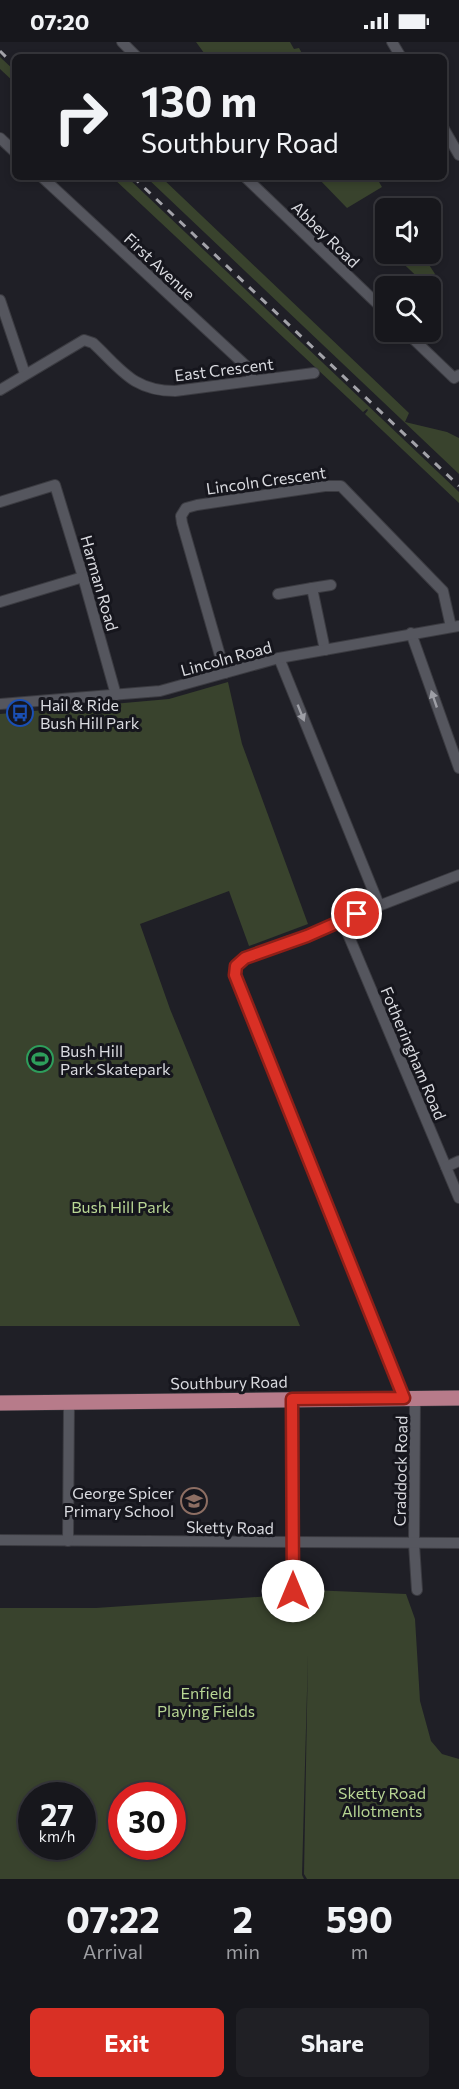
<!DOCTYPE html>
<style>
body{margin:0;font-family:Commissioner,sans-serif;background:#202025;color:#f1f3f6;height:100vh;display:flex;flex-direction:column;font-size:22px;white-space:nowrap}
*{box-sizing:border-box;margin:0}
p{font-size:20px;color:#9e9fa3}
.icon{flex:none;width:33px;height:33px;fill:none;stroke:currentColor;stroke-width:2;stroke-linecap:round;stroke-linejoin:round}
.map{position:relative;height:1837px;overflow:hidden}
.panel{display:flex;flex-direction:column;background:#17171c;flex:1}
.panel>*{flex:none}
.guide{position:absolute;left:12px;top:12px;width:435px;height:126px;border-radius:9px;box-shadow:0 3px 9px #0003,0 0 0 2px #36363b;background:#17171c;color:#f1f3f6;overflow:hidden}
.controls{position:absolute;left:375px;top:156px;display:grid;gap:12px}
.controls a{display:grid;place-items:center;width:66px;height:66px;border-radius:9px;background:#17171c;box-shadow:0 3px 9px #0003,0 0 0 2px #36363b;font-size:30px}
.speed{position:absolute;left:18px;top:1740px;display:flex;gap:12px;font-size:30px;font-weight:700;text-align:center}
.speed>*{display:grid;place-content:center;width:78px;height:78px;border-radius:50%;background:#17171c;box-shadow:0 3px 9px #0003,0 0 0 2px #36363b;line-height:1}
.speed small{font-size:15px;font-weight:400}
.speed .limit{border:9px solid #d22;background:#fff;color:#111}
.pin{position:absolute;display:grid;place-items:center;width:51px;height:51px;color:#fff;margin:-26px;border:3px solid #fff;border-radius:50%;box-shadow:0 2px 6px #0007}
.me{position:absolute;width:66px;margin:-33px;rotate:0deg;stroke-linejoin:round;filter:drop-shadow(0 0 4px #0008)}
.turn{display:flex;align-items:center;gap:21px;height:126px;padding:0 30px;font-size:27px}
.turn .icon{width:78px;height:78px;stroke-width:2.5}
.turn b{display:block;font-size:42px;line-height:51px}
.eta{display:flex;justify-content:space-evenly;align-items:center;height:102px;text-align:center}
.eta b{font-size:36px;font-weight:700;line-height:42px}
.cta{display:flex;gap:12px;margin-top:auto;padding:12px 30px}
.cta a{flex:1;height:69px;border-radius:9px;background:#d93025;color:#fff;font-size:24px;font-weight:700;line-height:69px;text-align:center}
.cta a+a{background:#202025;color:#f1f3f6}
.status{display:flex;justify-content:space-between;align-items:center;height:42px;padding:0 30px;background:#17171c;direction:ltr}
.status svg{height:16px;fill:currentColor}
.map>svg:first-child{display:block}
.green{fill:#39432d;fill-rule:evenodd}
.lines{fill:none;stroke-linecap:round;stroke-linejoin:round}
.street-casing{stroke:#3b3b41;stroke-width:12}
.primary-casing{stroke:#3b3b41;stroke-width:16}
.street{stroke:#55565e;stroke-width:10}
.primary{stroke:#b77b8a;stroke-width:15}
.rail{stroke:#a3a3a9;stroke-width:3;stroke-dasharray:8 8;stroke-linecap:butt}
.oneway{fill:#9e9fa6}
.route-casing{stroke:#8d1f18;stroke-width:15}
.route{stroke:#d93025;stroke-width:10}
.labels{text-anchor:middle;dominant-baseline:central;stroke-width:6;stroke-linejoin:round;paint-order:stroke}
.street-label{font-size:16px;fill:#dadbe0;stroke:#16161d}
.poi-label{font-size:16px;fill:#dadbe0;stroke:#16161d;text-anchor:start}
.park-label{font-size:16px;fill:#b8d694;stroke:#16161d}
</style>
<div class="status"><b>07:20</b><svg viewBox="0 0 49 12"><path d="M0 12V9h3v3zM5 12V6h3v6zM10 12V3h3v9zM15 12V0h3v12zM26 1h20v11H26zM47 4h2v5h-2z"/></svg></div>
<div class="map">
<svg width="459" height="1837" viewBox="0 0 459 1837">
<rect width="100%" height="100%" fill="#1f1f26"/>
<g class="green">
<path d="M196,0H290L294,7L299,6L304,15H207Z"/>
<path d="M0,15L15,29V41L0,27Z"/>
<path d="M112,135H127L459,450V461L365,372L368,368L367,367L363,370Z"/>
<path d="M146,135H161L409,371L405,380L447,390L459,396V432Z"/>
<path d="M317,135H376L382,145L347,166Z"/>
<path d="M393,212H422L435,232L425,242Z"/>
<path d="M228,640L242,702L308,882L249,904L229,849L140,882L170,967L300,1284H0V672L169,657Z"/>
<path d="M310,1548L406,1552L415,1577L420,1659L431,1699L442,1712L459,1717V1837H307L304,1832L308,1612L302,1833L304,1837H0V1566H96L285,1553ZM32,1754H82V1804H32ZM122,1754H172V1804H122Z"/>
</g>
<g class="lines">
<defs>
<g id="street">
<path d="M122,0L137,15"/>
<path d="M392,0L401,15"/>
<path d="M444,87L459,113"/>
<path d="M0,96L15,110"/>
<path d="M42,135L244,322L250,329L252,338"/>
<path d="M245,135L386,270"/>
<path d="M0,258L25,332"/>
<path d="M406,290L454,336L459,333"/>
<path d="M0,348L84,298L93,301C121,327 133,349 175,349L314,331"/>
<path d="M0,460L55,443L83,535L116,653"/>
<path d="M312,546L331,543"/>
<path d="M278,552L312,546L325,608"/>
<path d="M0,560L83,535"/>
<path d="M411,591L459,726"/>
<path d="M279,616L379,863"/>
<path d="M225,631L182,481L181,474L186,466L197,463L325,444H341L443,549L451,585"/>
<path d="M0,662L160,649L279,616L459,584"/>
<path d="M342,878L459,1156"/>
<path d="M446,1125L459,1119"/>
<path d="M403,1356L235,933L236,924L245,917L289,899L298,898L342,878L459,833"/>
<path d="M415,1356L414,1502L417,1548"/>
<path d="M292,1357L293,1549"/>
<path d="M0,1498L459,1501"/>
<path d="M68,1499L69,1361"/>
</g>
<path id="primary" d="M0,1361L459,1356"/>
</defs>
<use href="#street" class="street-casing"/>
<use href="#primary" class="primary-casing"/>
<use href="#street" class="street"/>
<use href="#primary" class="primary"/>
<g class="rail">
<path d="M0,9L15,24"/>
<path d="M133,135L459,444"/>
</g>
</g>
<defs><path id="oneway-solid" d="M-6-.8H1V-3.2L6.5 0L1 3.2V.8H-6Z" transform="scale(1.5)"/></defs>
<g class="oneway">
<use href="#oneway-solid" transform="translate(434 657) rotate(-109)"/>
<use href="#oneway-solid" transform="translate(301 671) rotate(68)"/>
</g>
<g class="lines">
<defs>
<path id="route" d="M293,1549L292,1357L404,1356L235,933L236,924L245,916L307,894L357,872"/>
</defs>
<use href="#route" class="route-casing"/>
<use href="#route" class="route"/>
</g>
<defs>
<symbol id="bus-ring" viewBox="-11 -11 22 22"><circle r="9.5" fill="#16161d" stroke="#1a4fb4" stroke-width="1.5"/><path d="M-5-6H5V4H4V6H2V4H-2V6H-4V4H-5ZM-3.5-4V0h7V-4ZM-3.5 1.2v1.5H-2V1.2ZM2 1.2v1.5H3.5V1.2Z" fill="#1a4fb4"/></symbol>
<symbol id="stadium-ring" viewBox="-11 -11 22 22"><circle r="9.5" fill="#16161d" stroke="#2e9e5b" stroke-width="1.5"/><path d="M0-5a6.5 5 0 1 0 0 10a6.5 5 0 1 0 0-10ZM-3.5-1.8h7v3.6h-7Z" fill="#2e9e5b"/></symbol>
<symbol id="school-ring" viewBox="-11 -11 22 22"><circle r="9.5" fill="#16161d" stroke="#8d6e63" stroke-width="1.5"/><path d="M0-5L7-2L0 1L-7-2ZM-4 1L0 2.5L4 1V4Q0 6-4 4Z" fill="#8d6e63"/></symbol>
</defs>
<g fill-rule="evenodd">
<use href="#bus-ring" x="5" y="656" width="30" height="30"/>
<use href="#stadium-ring" x="25" y="1002" width="30" height="30"/>
<use href="#school-ring" x="179" y="1444" width="30" height="30"/>
</g>
<g class="labels">
<g class="street-label">
<text transform="translate(326 192) rotate(44)">Abbey Road</text>
<text transform="translate(160 224) rotate(43)">First Avenue</text>
<text transform="translate(224 327) rotate(-7)">East Crescent</text>
<text transform="translate(266 438) rotate(-8)">Lincoln Crescent</text>
<text transform="translate(100 541) rotate(74)">Harman Road</text>
<text transform="translate(226 616) rotate(-15)">Lincoln Road</text>
<text transform="translate(414 1011) rotate(67)">Fotheringham Road</text>
<text transform="translate(229 1340) rotate(-1)">Southbury Road</text>
<text transform="translate(400 1429) rotate(-89)">Craddock Road</text>
<text transform="translate(230 1485) rotate(1)">Sketty Road</text>
</g>
<g class="poi-label">
<text x="40" y="662">Hail &amp; Ride<tspan x="40" dy="18">Bush Hill Park</tspan></text>
<text x="60" y="1008">Bush Hill<tspan x="60" dy="18">Park Skatepark</tspan></text>
<text x="174" y="1450" text-anchor="end">George Spicer<tspan x="174" dy="18">Primary School</tspan></text>
</g>
<g class="park-label">
<text x="121" y="1164">Bush Hill Park</text>
<text x="206" y="1650">Enfield<tspan x="206" dy="18">Playing Fields</tspan></text>
<text x="382" y="1750">Sketty Road<tspan x="382" dy="18">Allotments</tspan></text>
</g>
</g>
</svg>
<div class="controls">
<a><svg class="icon" aria-label="sound" viewBox="0 0 24 24"><path d="M4 9h4l5-4v14l-5-4H4zM17 9q2 3 0 6"/></svg></a>
<a><svg class="icon" aria-label="search" viewBox="0 0 24 24"><circle cx="10" cy="10" r="6"/><path d="M15 15l6 6"/></svg></a>
</div>
<div class="speed"><div>27<small>km/h</small></div><div class="limit">30</div></div>
<div class="pin" style="left:357px;top:872px;background:#d93025"><svg class="icon" aria-label="arrive" viewBox="0 0 24 24"><path d="M6 21V4h12l-3 4 3 4H6"/></svg></div>
<svg class="me" style="left:293px;top:1549px" viewBox="-20 -20 40 40"><circle r="19" fill="#fff"/><path d="M0-13L10 11 0 6-10 11z" fill="#d93025"/></svg>
<div class="guide">
<div class="turn"><svg class="icon" aria-label="right" viewBox="0 0 24 24"><path d="M7 20v-9h11M14 6l5 5-5 5"/></svg><div><b>130 m</b>Southbury Road</div></div>
</div>
</div>
<section class="panel">
<div class="eta">
<div><b>07:22</b><p>Arrival</p></div>
<div><b>2</b><p>min</p></div>
<div><b>590</b><p>m</p></div>
</div>
<div class="cta"><a>Exit</a><a>Share</a></div>
</section>
